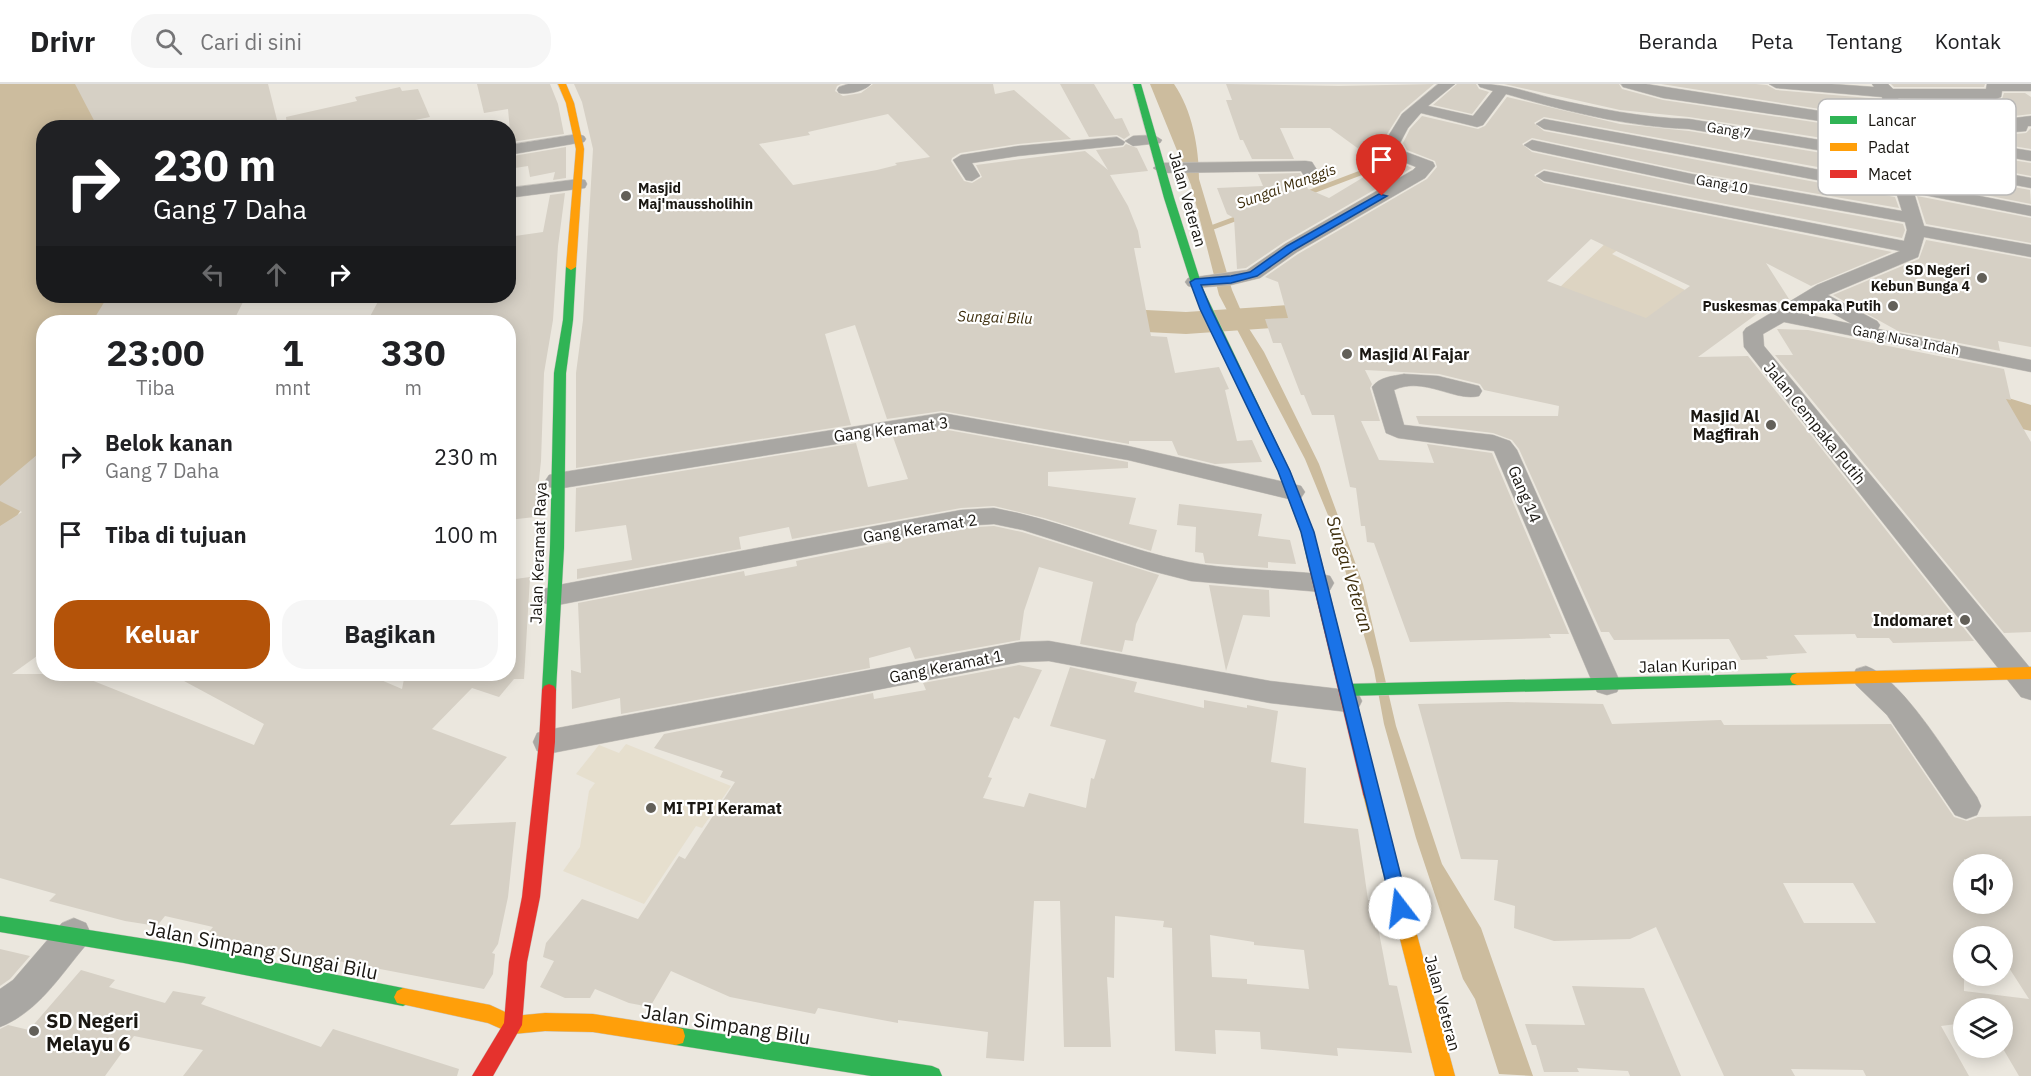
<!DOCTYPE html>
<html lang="id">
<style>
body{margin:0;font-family:"IBM Plex Sans",sans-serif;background:#f6f6f6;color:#202124;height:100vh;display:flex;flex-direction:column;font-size:22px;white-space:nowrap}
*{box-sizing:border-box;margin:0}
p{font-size:20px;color:#757577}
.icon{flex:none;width:33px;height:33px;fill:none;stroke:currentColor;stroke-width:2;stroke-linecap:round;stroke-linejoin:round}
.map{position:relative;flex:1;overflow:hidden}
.panel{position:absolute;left:36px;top:231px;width:480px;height:366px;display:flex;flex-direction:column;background:#fff;border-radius:24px;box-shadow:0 3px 15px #0003}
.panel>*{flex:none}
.hud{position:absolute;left:36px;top:36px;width:480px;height:183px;border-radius:24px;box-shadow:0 3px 15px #0003;background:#202124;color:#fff;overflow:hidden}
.buttons{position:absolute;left:1953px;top:770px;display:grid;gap:12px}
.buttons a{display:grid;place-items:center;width:60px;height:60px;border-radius:50%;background:#fff;box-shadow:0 3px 15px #0003;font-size:30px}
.pin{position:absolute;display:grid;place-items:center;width:51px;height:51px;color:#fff;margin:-62px -26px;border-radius:50% 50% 50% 0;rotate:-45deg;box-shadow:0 0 6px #0007}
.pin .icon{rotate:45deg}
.me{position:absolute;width:66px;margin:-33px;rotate:345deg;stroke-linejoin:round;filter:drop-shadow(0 0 4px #0008)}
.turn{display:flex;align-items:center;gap:21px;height:126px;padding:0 18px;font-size:27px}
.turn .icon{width:78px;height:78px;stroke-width:2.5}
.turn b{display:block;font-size:42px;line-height:51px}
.lanes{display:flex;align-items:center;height:57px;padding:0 18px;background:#0003;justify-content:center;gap:30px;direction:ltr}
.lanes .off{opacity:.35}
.eta{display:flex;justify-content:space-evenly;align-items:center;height:102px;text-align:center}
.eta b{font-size:36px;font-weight:700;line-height:42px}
.action{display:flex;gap:12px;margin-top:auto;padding:12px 18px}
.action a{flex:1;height:69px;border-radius:24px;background:#b45309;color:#fff;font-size:24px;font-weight:700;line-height:69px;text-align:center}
.action a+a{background:#f6f6f6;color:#202124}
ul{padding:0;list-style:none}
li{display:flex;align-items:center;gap:18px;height:78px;padding:0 18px}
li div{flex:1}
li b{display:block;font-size:22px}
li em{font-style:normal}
header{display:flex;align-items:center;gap:36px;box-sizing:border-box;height:84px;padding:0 30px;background:#fff;border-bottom:2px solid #e0e0e0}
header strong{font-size:28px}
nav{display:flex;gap:33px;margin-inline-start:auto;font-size:21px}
.search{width:420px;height:54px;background:#f6f6f6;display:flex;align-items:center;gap:15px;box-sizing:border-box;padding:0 21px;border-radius:24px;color:#757577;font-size:22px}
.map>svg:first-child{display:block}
.built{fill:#e6dfce}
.green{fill:#ddd4c2}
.water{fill:#ccbc9e}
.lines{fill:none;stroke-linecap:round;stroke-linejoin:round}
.stream{stroke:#ccbc9e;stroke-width:5}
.river{fill:#ccbc9e;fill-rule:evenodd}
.building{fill:#d6d0c5;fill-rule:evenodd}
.street-casing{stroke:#c9c5be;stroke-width:1}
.fast-casing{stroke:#c9c5be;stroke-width:1}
.slow-casing{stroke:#c9c5be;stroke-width:1}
.jam-casing{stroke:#c9c5be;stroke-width:1}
.street{fill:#a9a7a3;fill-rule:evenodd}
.fast{fill:#30b455;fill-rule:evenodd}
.slow{fill:#ff9f0a;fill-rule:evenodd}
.jam{fill:#e5322d;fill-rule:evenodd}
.route{fill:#1a73e8;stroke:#114b97;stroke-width:1.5}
.poi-dot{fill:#636059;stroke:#fff;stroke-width:2}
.labels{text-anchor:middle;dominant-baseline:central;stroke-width:4.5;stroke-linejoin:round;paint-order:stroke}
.far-street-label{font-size:14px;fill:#1a1712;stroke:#fff}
.far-poi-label{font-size:14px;font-weight:bold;fill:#1a1712;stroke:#fff;text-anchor:end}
.far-water-label{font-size:15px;font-style:italic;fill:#3d2d0c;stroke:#fff}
.street-label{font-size:16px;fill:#1a1712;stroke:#fff}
.poi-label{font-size:16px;font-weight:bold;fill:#1a1712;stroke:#fff;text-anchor:start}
.water-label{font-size:18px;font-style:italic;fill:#3d2d0c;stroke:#fff}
.near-street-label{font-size:20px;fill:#1a1712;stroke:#fff}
.near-poi-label{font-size:20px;font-weight:bold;fill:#1a1712;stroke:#fff;text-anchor:start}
.key{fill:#fff;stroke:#bab9b8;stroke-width:1.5}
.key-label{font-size:16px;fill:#1a1712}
</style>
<header>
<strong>Drivr</strong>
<div class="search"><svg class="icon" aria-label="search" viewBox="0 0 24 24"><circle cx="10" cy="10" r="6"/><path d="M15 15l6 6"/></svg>Cari di sini</div>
<nav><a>Beranda</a><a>Peta</a><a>Tentang</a><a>Kontak</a></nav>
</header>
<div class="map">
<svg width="2031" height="992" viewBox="0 0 2031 992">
<rect width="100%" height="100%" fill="#ebe7de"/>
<path class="built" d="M626,660L731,702L702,744L696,742L644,820L563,787L580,763L589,707L595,699L576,690L599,661L619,669Z"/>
<path class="green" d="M1634,132L1652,142L1612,170L1685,206L1649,240L1558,205Z"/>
<g class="water">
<path d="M0,0H151L170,43L44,44V212H148L139,238H44L43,392L0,458Z"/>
<path d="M1150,0H1174C1192,26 1199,63 1199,95L1232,206L1248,243L1264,268L1319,380L1363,500L1396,642L1442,780L1481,844L1533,992L1499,990L1475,915L1463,895L1416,754L1384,640L1374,586L1332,441L1305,375L1219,211L1191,101Z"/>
</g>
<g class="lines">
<g class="stream">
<path d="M1305,110L1371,85L1361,61"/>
<path d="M1208,145L1243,132"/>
</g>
<g class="river">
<path d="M1318,219L1361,233L1366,241L1361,249L1348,252L1314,241L1186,250L1086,245L1073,242L1068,234L1073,226L1086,223L1186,228Z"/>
<path d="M1957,298L2031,321V347L2004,341L1943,319L1937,310L1943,301Z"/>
</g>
</g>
<g class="building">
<path d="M75,0H268L279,44H220V40L200,44H98Z"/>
<path d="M477,0H550L558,20L564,50L511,58L508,25L484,29Z"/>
<path d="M574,0H841L837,2L835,7L843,12L861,9L873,0H993L995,10L1014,6L1071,55L1018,60L960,69L952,74L951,77L964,97L972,99L982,93L976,81L1085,67L1108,86L1096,66L1123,63L1126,60L1137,64L1148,87L1110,91L1128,122L1138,147L1141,164H1134L1151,252L1167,253L1175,289L1219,283L1229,305L1225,306L1237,357L1252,356L1262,378L1215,380L1178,371L1172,357H1129V360L942,327L887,335L855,241L825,250L851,341L576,384V289L583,236L593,65L582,18ZM888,30L930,73L895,79L897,81L877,86L793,101L759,60L810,51L808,48Z"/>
<path d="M1060,0H1094L1115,35L1122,34L1130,51L1124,55L1117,51L1089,53Z"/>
<path d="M1226,0L1339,2L1434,0L1401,28L1382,58L1392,75L1412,84L1284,158L1246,184L1237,185L1234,134L1227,130L1217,104L1263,102L1258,90L1300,89L1308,105L1329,114L1382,82L1330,44H1280L1294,75H1252L1243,56H1240L1226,16H1232Z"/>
<path d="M1457,0H1476L1479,5L1489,8L1472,30L1433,21Z"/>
<path d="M1504,0H1619L1622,5L1663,16L1820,39L1830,33L1820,25L1661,0H1756L1767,1L1776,6L1880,15L1892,65L1689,33L1620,26Z"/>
<path d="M1891,0H1985L1984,3H1894Z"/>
<path d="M400,3L402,7L418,5L430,33L405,38L408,44H287L286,33L357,17L355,13Z"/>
<path d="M2004,9H2025L2031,13V30L2014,32L2010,37H2005L1902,20L1901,16L1996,17L2002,15Z"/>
<path d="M1507,13L1620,40L1689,47L1894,81V97L1544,33L1534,39L1544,47L1895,113L1899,124L1692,88L1532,54L1522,60L1532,68L1692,102L1903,140L1905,146L1902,154L1544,85L1534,91L1544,99L1892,168L1811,202L1766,179L1789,215L1766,227L1765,224L1698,273L1748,272L1974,557L1893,559L1889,554H1857L1855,550L1794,551L1807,569L1766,572L1768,575L1741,576L1729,555L1614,556L1609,548H1601L1519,365L1512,356L1493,349L1419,340L1416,332H1558L1559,322L1484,306L1480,300L1439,290L1365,286L1372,300L1370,304L1380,337H1361L1379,376L1434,379L1427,360L1492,369L1569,550H1549L1551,554L1410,558L1374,459L1367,458L1365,442H1361L1356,404L1350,403L1334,331H1312L1304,311H1301L1281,259H1273L1265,235L1288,234L1278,198L1265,193L1298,170L1427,95L1437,83L1435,77L1407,66L1403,59L1410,45L1422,32L1478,45L1485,42ZM1591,155L1690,202L1646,234L1547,197Z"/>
<path d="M1905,35L2005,51L2026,49L2031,44V65L1908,45Z"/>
<path d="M1911,60L2031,79V92L1914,70Z"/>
<path d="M566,63V94L553,96L555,88L530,93L528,82L515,84L513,72Z"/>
<path d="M1915,85L2030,106L2031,120L1915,97Z"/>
<path d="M565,109L558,162L553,236L544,289L541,377L535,433L508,436V238H428L426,235L367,238L381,212H508V153L543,148L550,111Z"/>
<path d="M1917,112L2031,134V159L1926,140Z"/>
<path d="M1926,156L2031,175V263L1998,257L2000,267L1898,247L1833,211L1919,175Z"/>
<path d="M108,212H246L233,238H92Z"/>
<path d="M1777,245L1808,246L2004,285L2011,316L2006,315L2031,358V548L2004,549L1775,271H1793Z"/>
<path d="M942,345L1128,378V384L1048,388V402L1136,414L1129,440L1157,446L1151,467L1044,434L994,422L961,424L792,455L789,443L739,453L741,465L577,495V485L632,476L626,441L575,448L576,404L856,359L868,403L908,395L893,353Z"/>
<path d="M44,365V567L12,590H76L254,661L264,640L171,590H367L402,605L405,590H508V496L530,493L524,595H514L499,613L472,604L432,645L507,673L450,741L516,738L508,813L498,860L492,869L495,870L493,890L484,905L229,856L208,849L213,843L165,832L157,842L125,837L49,817L56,810L0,794V442L22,428L0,417V402Z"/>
<path d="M1179,420L1262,430L1258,452L1290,456L1296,480L1268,478V484L1205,479L1203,469L1195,468L1196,443L1177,441Z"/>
<path d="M994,442L1022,448L1159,491L1136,540L1133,557L1125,556L1122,568L1080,560L1093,498L1039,483L1024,527L1020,556L915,575L910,563L869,574L870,584L621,630L620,614L572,625L571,586L581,589L578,519L744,487L745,492L797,482L796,477L961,444Z"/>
<path d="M1209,501L1269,506L1270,533L1243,531L1226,587Z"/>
<path d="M1019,581L1042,586L1019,635L1014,633L988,693L992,694L983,714L1024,723L1029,709L1086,724L1091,694L1094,695L1106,656L1050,642L1070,583L1137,598L1134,608L1204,624V616L1247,624V621L1278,627L1271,678L1306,684L1304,739L1358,745L1368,816L1373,817L1389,901L1397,902L1412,969L1337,964L1338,972L1261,965L1260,948L1215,946L1216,970L1175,967L1172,844L1163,843L1164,837L1115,832L1114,894L1107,893L1111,963H1064L1060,817H1034L1024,977L986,974L988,948L898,936V939L818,924L815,930L730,913L671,887L650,923L629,919L595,905L590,914H565L540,903L554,877L543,873L546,859L582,815L638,835L679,772L685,775L735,698L720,693L723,687L654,664L664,650L873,609L874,615L926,606L923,599ZM1210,851L1254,858V861L1304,866L1309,905L1247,900V895L1212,893Z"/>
<path d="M1508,618L1603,620L1612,640L1721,636L1724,641L1891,640L1954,733L1967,737L1978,733L2031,732V992H2019L2002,963V924H1964V939L1941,942L1969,992H1866L1863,986L1791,985L1795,992H1724L1656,843L1630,855L1554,857L1514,844L1515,822L1494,816L1498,776L1461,775L1418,620ZM1964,775H2002V819H1964ZM1783,799H1853L1876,839H1804ZM1964,852H2002V873L2029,915L1964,907Z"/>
<path d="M0,865L30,872L10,895L0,902Z"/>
<path d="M81,886L115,896L109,903L165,919L173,907L206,913L201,920L321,963L333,945L459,985L457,992H183L203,966L134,952L105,992H0V945L8,941L29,946Z"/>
<path d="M1572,902L1644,904L1681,992H1630L1628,987L1577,984L1579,988H1544L1536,961H1532L1525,940L1585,941Z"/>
</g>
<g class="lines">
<defs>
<g id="street">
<path d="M848,0H871C865,7 848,11 839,9L837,6L839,3Z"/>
<path d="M1438,0H1455L1428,22L1473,32L1493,7L1480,3L1478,0C1506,0 1524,7 1551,14C1595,24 1643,34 1689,35L1895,68L1882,13L1776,4L1769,0H1832L1874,3L1872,0H1888L1893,5H1986L1987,0H2031V7H2002L2001,13L1996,15L1898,14L1900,22L2005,39H2012L2014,34L2031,32V42H2028L2026,47L2005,49L1902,32L1906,47L2031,67V77L1908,57L1912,72L2031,94V104L1913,82V99L2031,122V132L1914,109L1924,142L2031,161V173L1924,153L1918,173L1828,211L1877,237L1880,241L1878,245L2031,276V288L1784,238L1763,250L1764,262L2031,585V616L2021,613L1744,263L1743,248L1746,244L1817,201L1900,167L1544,97L1536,92L1544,87L1904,157L1907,146L1905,138L1692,100L1532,66L1524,61L1532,56L1692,90L1902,127L1897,111L1544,45L1536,40L1544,35L1896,100V79L1689,45C1628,43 1565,27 1506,10L1483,41L1477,43L1421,29L1408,44L1400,59L1406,68L1433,78L1435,82L1425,94L1297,168L1260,194L1231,201L1195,204L1188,202L1185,198L1188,194L1247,186L1285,160L1413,86L1416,83L1394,74L1384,59L1402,30ZM1814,219L1852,240L1799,229Z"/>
<path d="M1621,0H1646L1820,27L1828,32L1820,37L1663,14L1623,3Z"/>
<path d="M578,50L584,52L586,55L584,58L508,71V61Z"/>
<path d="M1154,51L1162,56L1160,59L1133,62L1125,57L1133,52Z"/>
<path d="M1117,53L1125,58L1123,61L1018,72L972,79L980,92L972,97L966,96L953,76L961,71L1018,62Z"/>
<path d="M1306,77L1312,78L1322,94L1320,98H1308L1301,87L1161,89L1153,84L1161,79Z"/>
<path d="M579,95L585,96L587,100L585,104L508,114V104Z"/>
<path d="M1404,290L1438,292L1479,302L1482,307L1479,312C1454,318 1424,292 1394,306L1404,341L1493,351L1510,357L1517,366L1621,600L1617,608L1607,611L1597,608L1593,600L1494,367L1398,354L1386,349L1372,303C1379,293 1393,292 1404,290Z"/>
<path d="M942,329L1128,362L1293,400L1301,402L1305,408L1301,414L1293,416L1128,376L942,343L557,405L549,403L545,397L549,391L557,389Z"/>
<path d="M994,424C1060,436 1122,465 1188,478C1228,486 1280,486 1321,490L1330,492L1334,499L1330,506L1321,508L1191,497L1152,487L1023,446L994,440L961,442L553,522L544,519L540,512L544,505L553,502L961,426Z"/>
<path d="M1049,557L1270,597L1348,606L1358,609L1362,617L1358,625L1348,628L1270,619L1049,577L1020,578L547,670L537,667L533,658L537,649L547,646L1020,558Z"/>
<path d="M1866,582C1903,594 1953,680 1977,713L1981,722L1977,731L1966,735L1955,731L1887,631L1856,601L1852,593L1856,585Z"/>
<path d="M74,834L86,839L91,850L86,861C60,892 38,928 0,943V905L13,896L62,839Z"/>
</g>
<g id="fast">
<path d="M1133,0H1141L1174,114L1203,205L1290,387L1313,448L1321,475L1319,478L1314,480L1307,475L1301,448L1278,387L1193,205L1164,114Z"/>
<path d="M571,180L576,183L573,236L566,289L564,464L556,606L554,610L549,612L544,610L542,606L550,464L554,289L563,236L566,183Z"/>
<path d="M1797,589L1802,591L1804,595L1802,599L1797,601L1345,612L1340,610L1338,606L1340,602L1345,600Z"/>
<path d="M0,832L184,861L403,904L409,907L412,913L409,919L403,922L184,879L0,848Z"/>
<path d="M676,943L932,982L939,985L942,992H871L676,961L669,959L667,952L669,945Z"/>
</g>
<g id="slow">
<path d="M558,0H566L574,19L584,65L576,183L571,186L566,183L576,65L566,19Z"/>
<path d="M2031,583V595L1797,601L1792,599L1790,595L1792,591L1797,589Z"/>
<path d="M1371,703L1377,705L1379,710L1455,992H1435L1363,710L1365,705Z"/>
<path d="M403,904L490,921L514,932L545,929L593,930L676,943L683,945L685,952L683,959L676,961L593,948L545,947L513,950L488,939L397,919L394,913L397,907Z"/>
</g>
<g id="jam">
<path d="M1314,470L1321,475L1379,710L1377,715L1371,717L1365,715L1363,710L1307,475Z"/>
<path d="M549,600L554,602L556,606L555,658L540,813L527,878L522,941L493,992H472L504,939L509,878L522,813L539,658L542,606L544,602Z"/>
</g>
</defs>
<use href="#street" class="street-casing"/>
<use href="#fast" class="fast-casing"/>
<use href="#slow" class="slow-casing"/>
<use href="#jam" class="jam-casing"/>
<use href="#street" class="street"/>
<use href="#fast" class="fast"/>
<use href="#slow" class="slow"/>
<use href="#jam" class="jam"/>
</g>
<path class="route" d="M1379,110L1387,112L1294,166L1257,192L1231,199L1201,201L1211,225L1290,387L1314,448L1409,824L1407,830L1400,833L1394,830L1392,824L1301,448L1278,387L1200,225L1190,198L1195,195L1231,192L1250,188L1287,162Z"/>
<g class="poi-dot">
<circle cx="626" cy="112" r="6"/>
<circle cx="1982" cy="194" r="6"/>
<circle cx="1893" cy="222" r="6"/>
<circle cx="1347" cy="270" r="6"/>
<circle cx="1771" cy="341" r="6"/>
<circle cx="1965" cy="536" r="6"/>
<circle cx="651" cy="724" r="6"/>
<circle cx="34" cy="947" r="6"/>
</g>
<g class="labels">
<g class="far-street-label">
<text transform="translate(1729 46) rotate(9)">Gang 7</text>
<text transform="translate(1722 100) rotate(10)">Gang 10</text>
<text transform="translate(1906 256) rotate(11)">Gang Nusa Indah</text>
</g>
<g class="far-poi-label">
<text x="638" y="104" text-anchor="start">Masjid<tspan x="638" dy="16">Maj'maussholihin</tspan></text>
<text x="1970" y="186">SD Negeri<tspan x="1970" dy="16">Kebun Bunga 4</tspan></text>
<text x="1881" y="222">Puskesmas Cempaka Putih</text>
</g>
<g class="far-water-label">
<text transform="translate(1286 102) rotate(-20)">Sungai Manggis</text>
<text transform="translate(995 233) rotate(2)">Sungai Bilu</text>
</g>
<g class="street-label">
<text transform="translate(1188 115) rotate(74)">Jalan Veteran</text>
<text transform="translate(1815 339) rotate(51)">Jalan Cempaka Putih</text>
<text transform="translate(891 345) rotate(-7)">Gang Keramat 3</text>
<text transform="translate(1525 410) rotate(67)">Gang 14</text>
<text transform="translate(920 444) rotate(-9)">Gang Keramat 2</text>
<text transform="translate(538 469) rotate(-88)">Jalan Keramat Raya</text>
<text transform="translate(1688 581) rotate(-2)">Jalan Kuripan</text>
<text transform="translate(946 582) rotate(-11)">Gang Keramat 1</text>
<text transform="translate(1443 919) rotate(75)">Jalan Veteran</text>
</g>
<g class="poi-label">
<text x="1359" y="270">Masjid Al Fajar</text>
<text x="1759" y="332" text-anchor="end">Masjid Al<tspan x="1759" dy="18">Magfirah</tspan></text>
<text x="1953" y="536" text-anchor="end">Indomaret</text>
<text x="663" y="724">MI TPI Keramat</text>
</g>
<g class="water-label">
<text transform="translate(1350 490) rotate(73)">Sungai Veteran</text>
</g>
<g class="near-street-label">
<text transform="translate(262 866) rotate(11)">Jalan Simpang Sungai Bilu</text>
<text transform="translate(726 940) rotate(9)">Jalan Simpang Bilu</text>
</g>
<g class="near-poi-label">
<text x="46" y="936">SD Negeri<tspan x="46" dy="23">Melayu 6</tspan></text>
</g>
</g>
<rect x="1818" y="15" width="198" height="96" rx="9" class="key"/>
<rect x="1830" y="32" width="27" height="8" fill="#30b455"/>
<rect x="1830" y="59" width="27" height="8" fill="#ff9f0a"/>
<rect x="1830" y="86" width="27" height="8" fill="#e5322d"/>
<g class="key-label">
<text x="1868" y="42">Lancar</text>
<text x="1868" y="69">Padat</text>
<text x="1868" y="96">Macet</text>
</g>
</svg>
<div class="buttons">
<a><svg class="icon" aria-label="sound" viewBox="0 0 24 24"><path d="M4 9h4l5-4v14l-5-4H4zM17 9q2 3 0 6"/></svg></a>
<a><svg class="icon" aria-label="search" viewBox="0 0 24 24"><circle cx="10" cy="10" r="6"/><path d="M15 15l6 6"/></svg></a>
<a><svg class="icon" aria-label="layers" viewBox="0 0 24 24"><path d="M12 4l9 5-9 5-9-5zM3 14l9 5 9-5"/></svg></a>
</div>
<div class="pin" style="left:1382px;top:112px;background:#d93025"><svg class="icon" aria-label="arrive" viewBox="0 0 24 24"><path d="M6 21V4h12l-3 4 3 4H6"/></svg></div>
<svg class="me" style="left:1400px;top:824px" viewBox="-20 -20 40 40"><circle r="19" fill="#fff"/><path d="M0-13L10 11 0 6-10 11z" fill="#1a73e8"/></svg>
<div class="hud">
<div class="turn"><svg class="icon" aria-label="right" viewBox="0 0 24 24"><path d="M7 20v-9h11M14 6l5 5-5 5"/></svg><div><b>230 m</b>Gang 7 Daha</div></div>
<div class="lanes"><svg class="icon off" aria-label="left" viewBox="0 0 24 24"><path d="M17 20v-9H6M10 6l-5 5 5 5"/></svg><svg class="icon off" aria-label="ahead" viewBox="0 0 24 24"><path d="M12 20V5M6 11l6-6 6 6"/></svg><svg class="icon" aria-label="right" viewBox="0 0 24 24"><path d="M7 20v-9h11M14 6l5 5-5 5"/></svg></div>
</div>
<section class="panel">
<div class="eta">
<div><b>23:00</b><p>Tiba</p></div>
<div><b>1</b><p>mnt</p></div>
<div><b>330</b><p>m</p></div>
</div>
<ul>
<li><svg class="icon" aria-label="right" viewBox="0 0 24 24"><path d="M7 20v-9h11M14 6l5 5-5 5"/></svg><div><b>Belok kanan</b><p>Gang 7 Daha</p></div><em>230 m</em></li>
<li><svg class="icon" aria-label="arrive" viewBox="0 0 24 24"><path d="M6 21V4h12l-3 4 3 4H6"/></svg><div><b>Tiba di tujuan</b></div><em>100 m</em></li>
</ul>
<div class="action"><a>Keluar</a><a>Bagikan</a></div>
</section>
</div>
